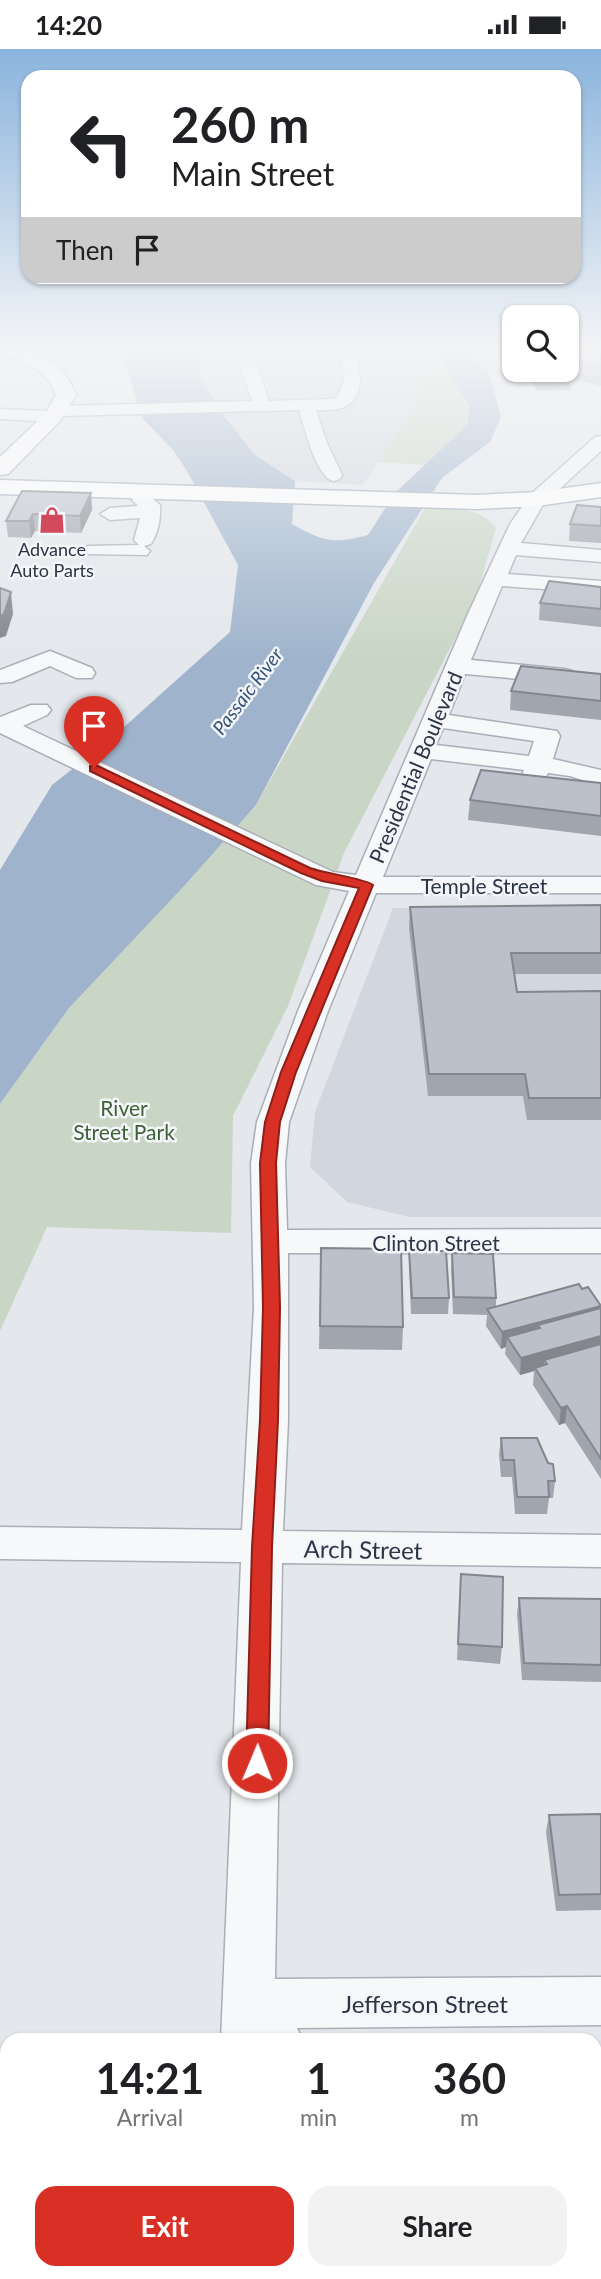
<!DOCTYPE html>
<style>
body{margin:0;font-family:Lato,sans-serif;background:#f2f2f2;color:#202124;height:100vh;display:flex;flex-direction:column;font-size:26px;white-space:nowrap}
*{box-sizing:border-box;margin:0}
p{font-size:23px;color:#757577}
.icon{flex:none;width:38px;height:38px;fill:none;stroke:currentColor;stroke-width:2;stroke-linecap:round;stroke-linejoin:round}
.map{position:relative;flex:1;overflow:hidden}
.side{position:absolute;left:0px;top:1984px;width:602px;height:247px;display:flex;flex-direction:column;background:#fff;border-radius:21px 21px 0 0;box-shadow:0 2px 5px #0004}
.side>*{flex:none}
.guide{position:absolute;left:21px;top:21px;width:560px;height:214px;border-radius:21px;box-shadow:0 2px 5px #0004;background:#fff;color:#202124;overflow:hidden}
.controls{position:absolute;left:502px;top:256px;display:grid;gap:14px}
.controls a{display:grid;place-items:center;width:77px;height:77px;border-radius:14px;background:#fff;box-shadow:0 2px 5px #0004;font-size:35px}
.pin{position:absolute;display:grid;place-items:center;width:60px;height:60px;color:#fff;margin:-72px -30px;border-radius:50% 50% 50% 0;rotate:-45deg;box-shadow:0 0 7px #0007}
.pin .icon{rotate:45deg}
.me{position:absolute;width:77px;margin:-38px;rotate:1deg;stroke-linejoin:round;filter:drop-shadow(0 0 5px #0008)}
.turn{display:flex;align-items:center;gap:24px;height:147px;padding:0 35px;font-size:32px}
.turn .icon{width:91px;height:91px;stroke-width:2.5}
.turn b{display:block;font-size:49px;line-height:60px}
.then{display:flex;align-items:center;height:66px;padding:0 35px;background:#0003;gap:14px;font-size:26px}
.eta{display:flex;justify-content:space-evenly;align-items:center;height:119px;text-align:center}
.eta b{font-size:42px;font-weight:700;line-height:49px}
.cta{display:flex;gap:14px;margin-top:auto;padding:14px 35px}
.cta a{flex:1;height:80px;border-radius:21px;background:#d93025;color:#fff;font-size:28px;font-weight:700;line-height:80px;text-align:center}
.cta a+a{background:#f2f2f2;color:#202124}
.status{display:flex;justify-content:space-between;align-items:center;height:49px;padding:0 35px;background:#fff;direction:ltr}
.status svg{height:19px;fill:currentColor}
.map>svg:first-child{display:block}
.built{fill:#d2d6de}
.green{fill:#c9d6c5}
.water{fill:#9fb4cc}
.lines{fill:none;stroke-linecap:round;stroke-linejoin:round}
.minor-casing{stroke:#a9aeb7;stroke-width:3}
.major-casing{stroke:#a3abb8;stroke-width:3}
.minor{fill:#f7f8fa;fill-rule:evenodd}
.major{fill:#fff;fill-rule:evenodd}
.wall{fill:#a1a5ae}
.shaded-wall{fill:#83868d}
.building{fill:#bbc0ca;stroke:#83868d;stroke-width:2}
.route{fill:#d93025;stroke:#8d1f18;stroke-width:2}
.labels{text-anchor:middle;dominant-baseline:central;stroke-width:5;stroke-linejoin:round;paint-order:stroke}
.far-poi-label{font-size:18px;fill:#2b3445;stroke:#f4f6f9}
.far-water-label{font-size:19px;font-style:italic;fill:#34527a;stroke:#f4f6f9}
.street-label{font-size:21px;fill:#2b3445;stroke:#f4f6f9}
.park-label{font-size:21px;fill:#3f6138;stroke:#f4f6f9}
.near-street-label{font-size:24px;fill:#2b3445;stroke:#f4f6f9}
</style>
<div class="status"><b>14:20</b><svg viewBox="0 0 49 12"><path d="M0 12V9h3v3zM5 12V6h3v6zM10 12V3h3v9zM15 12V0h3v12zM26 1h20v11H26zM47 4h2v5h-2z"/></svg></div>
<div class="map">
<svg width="601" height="2230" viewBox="0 0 601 2230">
<rect width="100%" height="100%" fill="#e4e7ec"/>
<g class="built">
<path d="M205,297H410L425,316L417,354L363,436L295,432L255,406L220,362L199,323Z"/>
<path d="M601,856V1168H410L347,1153L310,1118L315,1063L393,859Z"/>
</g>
<g class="green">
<path d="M410,297H433L469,356L468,375L425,416L378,413L417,354L425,316Z"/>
<path d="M467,297H488L504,328L490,327Z"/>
<path d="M425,459C448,459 482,458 496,479L476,549L344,804L288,957L233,1067L231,1184L47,1178L0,1282V1055L69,959L256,756Z"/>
</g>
<path class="water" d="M129,297H205L199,323L220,362L255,406L295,432L292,475C324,493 332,495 368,486L395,444L468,375L469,356L433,297H467L490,327L501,368L490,393L442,429L374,534L256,756L184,837L69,959L0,1055V821L52,736L113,688L230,583L238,516L187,422L173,401L142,369L121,301Z"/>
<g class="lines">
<defs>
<g id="minor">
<path d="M234,297H250L269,352L334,350L338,347L345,328L338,297H354C359,315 368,348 344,358C336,362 325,361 316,361L327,394L342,426L340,430L333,432C316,427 304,378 299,361L61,367L59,372L53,373L0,370V360L49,362L51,358L57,357L252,352Z"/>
<path d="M601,387V402L544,454L521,494L601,501V513L516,506L508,525L601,532V544L502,537L471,611L564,620L572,622L576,627L572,632L564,634L465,625L449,666L557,682L560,687L553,710L601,721V737L570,727L548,724L543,733L534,736L525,733L521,728L524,721L431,710L383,828H601V844H376L328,962L289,1073L285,1114L287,1181L601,1180V1204H288V1371L283,1482L601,1486V1518L282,1514L275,1930L601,1928V1976L297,1979L303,1992H221L241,1513L0,1510V1478L242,1481L254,1258L251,1114L257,1073L298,962L349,842L316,836L0,684V668L31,656H47L51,661L47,666L23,677L333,823L356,826L467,567L510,475L530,446L595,388ZM443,679L534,692L529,707L436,696Z"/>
<path d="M144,436L154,442L152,449L160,456C161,469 158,484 151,495L144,497L150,502L147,506L88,505L85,501L88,497L139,496L134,491L140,469L110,471L100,465L110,459L138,457L132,451L134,442Z"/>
<path d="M50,602L92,619L95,624L92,629H76L50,617L12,633L0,634V621Z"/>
<rect x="205" y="2224" width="56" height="6"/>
<path d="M415,2224H472L474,2230H417Z"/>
</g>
<g id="major">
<path d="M0,297C34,297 64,313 76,346L60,372L8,425L0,426V408L45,365L56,346C47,320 25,312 0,304Z"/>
<path d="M0,431L477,446L537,443L601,434V448L537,457L477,460L0,445Z"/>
</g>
</defs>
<use href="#minor" class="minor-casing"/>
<use href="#major" class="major-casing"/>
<use href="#minor" class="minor"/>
<use href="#major" class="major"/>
</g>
<g class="wall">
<path d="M502,297H514V301Z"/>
<path d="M567,297H601V337L571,330L570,341L537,342L526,320H567Z"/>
<path d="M91,444L92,461L81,484L35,482L31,489L8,488L6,472Z"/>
<path d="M601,458V494L569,492L570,475Z"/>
<path d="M601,538V578L539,571L540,554Z"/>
<path d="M601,625V671L510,661L511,642Z"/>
<path d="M601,734V787L468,771L470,751Z"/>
<path d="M601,856V925H514L517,943L601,942V1071H527L523,1047H428L409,879L410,858Z"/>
<path d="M321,1199L403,1278L402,1301L319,1300Z"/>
<path d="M409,1202L449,1249L448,1265H411L409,1219Z"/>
<path d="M452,1204L496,1249V1258L582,1240L601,1257V1430L565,1374L559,1376L533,1336L534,1322L520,1326L505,1305L506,1298L501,1300L486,1277L487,1266L453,1265L451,1220Z"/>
<path d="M501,1389L555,1432L553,1449H549L547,1465H515L512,1428H501L499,1405Z"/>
<path d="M461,1525L502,1598L500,1615L457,1611Z"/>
<path d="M519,1549L601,1550V1633L522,1631L517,1565Z"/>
<path d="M601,1765V1861L556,1862L546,1783L549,1766Z"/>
</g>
<g class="shaded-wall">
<path d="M91,444L92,461L81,484L80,467Z"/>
<path d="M33,465L35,482L31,489L29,472Z"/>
<path d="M11,543L13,565L6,587L0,589V567Z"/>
<path d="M601,1257L599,1273L540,1279L538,1276L536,1290L507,1288L506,1298L501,1300L502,1283Z"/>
<path d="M601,1287V1303L547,1315L544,1311V1320L535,1319L534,1322L520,1326L521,1309Z"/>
<path d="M567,1357L565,1374L559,1376L561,1359Z"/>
</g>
<g class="building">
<path d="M567,297H601V319L573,313L572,323L539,325L536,320H567Z"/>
<path d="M22,442L91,444L80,467L33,465L29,472H6Z"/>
<path d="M577,456L601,458V477L570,475Z"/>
<path d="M549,532L601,538V560L540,554Z"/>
<path d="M0,539L11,543L4,565L0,567Z"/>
<path d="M521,617L601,625V652L511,642Z"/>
<path d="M481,721L601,734V767L470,751Z"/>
<path d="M601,856V904H511L517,943L601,942V1049H529L525,1025H429L410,858Z"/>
<path d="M321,1199L401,1200L403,1278L320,1277Z"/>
<path d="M409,1202H446L449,1249H412Z"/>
<path d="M452,1204L493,1205L496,1249L454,1248Z"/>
<path d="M579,1235L582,1240L588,1238L601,1257L502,1283L487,1260Z"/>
<path d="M601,1259V1287L521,1309L507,1288L540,1279L538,1276Z"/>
<path d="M601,1295V1410L567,1357L561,1359L535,1319L547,1315L544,1311Z"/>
<path d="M501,1389H537L548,1414L553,1415L555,1432H548L549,1448H517L514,1411H503Z"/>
<path d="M461,1525L503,1528L502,1598L458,1595Z"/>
<path d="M519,1549L601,1550V1616L524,1614Z"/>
<path d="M601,1765V1845L559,1846L549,1766Z"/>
<path d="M295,2224H388L391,2230H295Z"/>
</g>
<linearGradient id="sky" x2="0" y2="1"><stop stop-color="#8bb4dd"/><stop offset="0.49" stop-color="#f3f4f6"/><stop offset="1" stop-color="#f3f4f6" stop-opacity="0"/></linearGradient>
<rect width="601" height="609" fill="url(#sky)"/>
<path class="route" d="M90,717H98L310,819C326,825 364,829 373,836L296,1023L280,1073L276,1114L280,1258L278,1371L272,1498L268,1714L265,1721L257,1723L250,1721L246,1714L252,1498L260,1371L263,1258L260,1114L265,1073L281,1023L359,839L322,832L301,824L90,722Z"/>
<defs>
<symbol id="shop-bare" viewBox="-9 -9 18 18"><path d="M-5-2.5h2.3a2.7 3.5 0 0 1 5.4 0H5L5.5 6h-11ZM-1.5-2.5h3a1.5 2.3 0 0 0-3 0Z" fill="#d1495b" stroke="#f4f6f9" stroke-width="2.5" paint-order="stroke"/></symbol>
</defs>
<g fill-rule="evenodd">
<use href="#shop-bare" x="33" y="452" width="38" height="38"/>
</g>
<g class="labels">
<g class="far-poi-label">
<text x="52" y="500">Advance<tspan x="52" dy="21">Auto Parts</tspan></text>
</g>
<g class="far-water-label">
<text transform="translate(247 642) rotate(-53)">Passaic River</text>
</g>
<g class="street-label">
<text transform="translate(415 718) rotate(-67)">Presidential Boulevard</text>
<text x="484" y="836">Temple Street</text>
<text x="436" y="1193">Clinton Street</text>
</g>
<g class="park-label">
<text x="124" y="1058">River<tspan x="124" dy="24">Street Park</tspan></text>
</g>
<g class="near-street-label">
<text transform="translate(363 1500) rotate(1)">Arch Street</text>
<text x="425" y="1954">Jefferson Street</text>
</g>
</g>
</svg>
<div class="controls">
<a><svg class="icon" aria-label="search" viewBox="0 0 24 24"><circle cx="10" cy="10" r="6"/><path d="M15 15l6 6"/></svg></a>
</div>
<div class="pin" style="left:94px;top:719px;background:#d93025"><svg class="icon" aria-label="arrive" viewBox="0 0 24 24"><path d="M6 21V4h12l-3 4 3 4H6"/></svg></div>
<svg class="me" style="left:257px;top:1714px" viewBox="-20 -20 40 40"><circle r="17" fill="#d93025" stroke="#fff" stroke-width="3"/><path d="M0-11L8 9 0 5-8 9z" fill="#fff"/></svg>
<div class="guide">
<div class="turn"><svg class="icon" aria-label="left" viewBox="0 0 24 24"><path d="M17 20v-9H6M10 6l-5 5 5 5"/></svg><div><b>260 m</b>Main Street</div></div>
<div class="then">Then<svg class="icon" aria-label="arrive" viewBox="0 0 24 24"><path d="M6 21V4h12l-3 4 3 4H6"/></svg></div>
</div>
<section class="side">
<div class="eta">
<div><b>14:21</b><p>Arrival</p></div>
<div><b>1</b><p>min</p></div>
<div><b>360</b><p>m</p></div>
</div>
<div class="cta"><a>Exit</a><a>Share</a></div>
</section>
</div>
